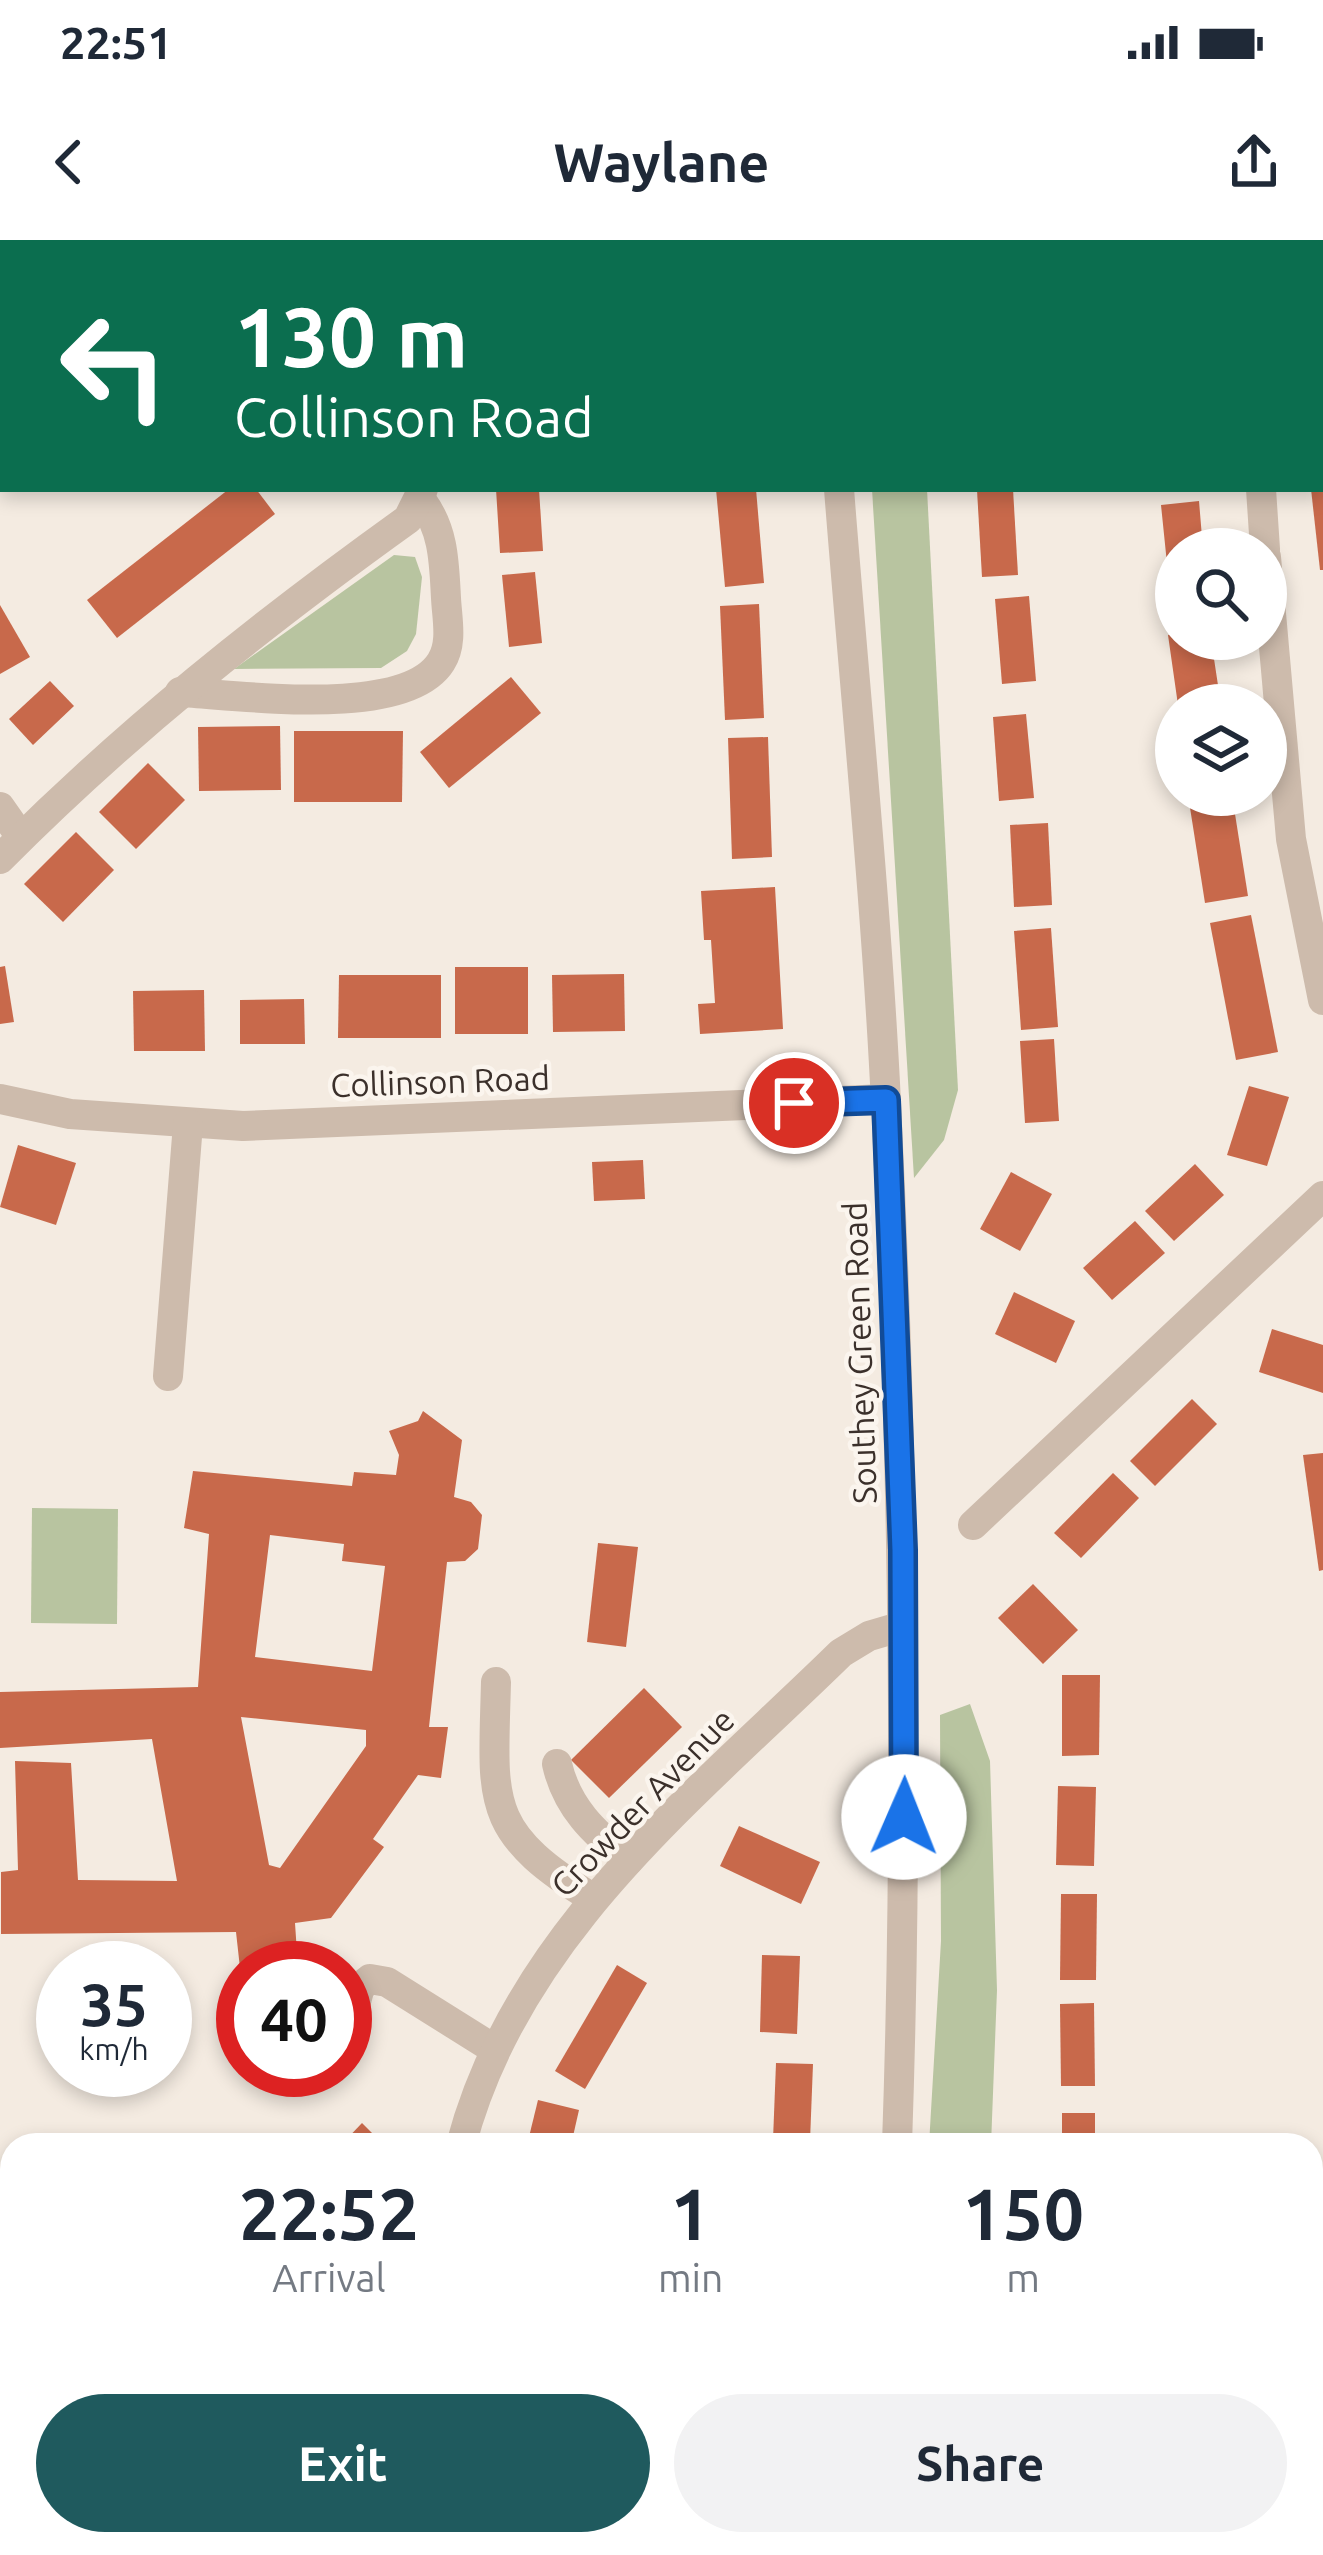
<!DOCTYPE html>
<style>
body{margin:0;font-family:Ubuntu,sans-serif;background:#f2f2f3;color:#1f2937;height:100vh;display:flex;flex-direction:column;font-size:45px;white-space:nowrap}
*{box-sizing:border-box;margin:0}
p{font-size:39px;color:#747a83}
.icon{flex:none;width:66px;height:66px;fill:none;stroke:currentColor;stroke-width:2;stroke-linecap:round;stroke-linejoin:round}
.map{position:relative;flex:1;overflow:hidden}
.panel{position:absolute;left:0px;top:1893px;width:1323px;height:423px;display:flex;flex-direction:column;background:#fff;border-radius:36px 36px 0 0;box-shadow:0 6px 18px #0003}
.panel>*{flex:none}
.top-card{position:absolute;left:0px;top:0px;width:1323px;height:252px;box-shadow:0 6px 18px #0003;background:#0b6e4f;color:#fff;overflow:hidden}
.buttons{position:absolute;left:1155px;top:288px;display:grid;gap:24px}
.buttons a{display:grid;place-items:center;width:132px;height:132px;border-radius:50%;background:#fff;box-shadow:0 6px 18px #0003;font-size:60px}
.speed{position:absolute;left:36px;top:1701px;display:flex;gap:24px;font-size:60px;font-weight:700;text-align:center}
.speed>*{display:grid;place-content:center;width:156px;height:156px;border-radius:50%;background:#fff;box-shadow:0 6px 18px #0003;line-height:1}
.speed small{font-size:30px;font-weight:400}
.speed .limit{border:18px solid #d22;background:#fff;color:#111}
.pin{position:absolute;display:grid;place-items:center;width:102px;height:102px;color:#fff;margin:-51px;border:6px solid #fff;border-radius:50%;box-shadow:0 3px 12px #0007}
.me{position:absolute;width:132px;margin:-66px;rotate:1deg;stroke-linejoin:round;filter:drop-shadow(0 0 9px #0008)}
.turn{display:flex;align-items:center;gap:42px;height:252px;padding:0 36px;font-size:54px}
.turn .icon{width:156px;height:156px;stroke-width:2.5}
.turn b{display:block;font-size:84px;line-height:102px}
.eta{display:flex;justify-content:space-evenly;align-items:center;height:204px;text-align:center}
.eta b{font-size:72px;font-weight:700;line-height:84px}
.cta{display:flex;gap:24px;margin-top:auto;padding:24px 36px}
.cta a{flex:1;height:138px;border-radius:72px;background:#1f5a5e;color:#fff;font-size:48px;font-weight:700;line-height:138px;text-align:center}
.cta a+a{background:#f2f2f3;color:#1f2937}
.status{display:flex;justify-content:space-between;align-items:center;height:84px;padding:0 60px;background:#fff;direction:ltr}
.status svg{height:33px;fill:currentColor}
header{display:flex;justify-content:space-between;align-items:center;height:156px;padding:0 36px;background:#fff;font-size:54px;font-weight:700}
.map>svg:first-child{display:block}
.green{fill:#b8c4a0}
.building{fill:#c8694b;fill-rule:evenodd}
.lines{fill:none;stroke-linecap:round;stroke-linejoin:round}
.minor{stroke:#cdbbac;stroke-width:30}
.route-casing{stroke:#114b97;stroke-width:30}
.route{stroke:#1a73e8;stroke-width:21}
.labels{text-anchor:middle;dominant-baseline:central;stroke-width:9;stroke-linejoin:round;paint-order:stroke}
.street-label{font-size:33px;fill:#3b302b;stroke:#fbf5ee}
</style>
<div class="status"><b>22:51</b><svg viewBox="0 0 49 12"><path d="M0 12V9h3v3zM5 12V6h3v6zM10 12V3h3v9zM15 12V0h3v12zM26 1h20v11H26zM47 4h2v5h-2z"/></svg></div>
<header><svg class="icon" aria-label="back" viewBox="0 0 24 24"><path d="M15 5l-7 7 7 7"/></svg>Waylane<svg class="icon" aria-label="share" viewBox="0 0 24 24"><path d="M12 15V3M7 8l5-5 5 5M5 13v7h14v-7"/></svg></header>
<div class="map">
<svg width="1323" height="2315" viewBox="0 0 1323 2315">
<rect width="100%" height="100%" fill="#f4ebe1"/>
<g class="green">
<path d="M872,249H927L958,850L944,900L914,938Z"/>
<path d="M394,315L415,317L422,337L416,394L407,411L381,428L234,429Z"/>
<path d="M32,1268L118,1269L117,1384L31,1383Z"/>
<path d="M970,1464L990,1521L997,1750L991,1905H929L941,1701L940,1475Z"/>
</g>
<g class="building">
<path d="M229,249H256L275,274L117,398L87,360Z"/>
<path d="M496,249H539L543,311L500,313Z"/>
<path d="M716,249H756L764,343L725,347Z"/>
<path d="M997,249H1013L1018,335L982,337L977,250Z"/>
<path d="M1311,249H1323V330H1320Z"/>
<path d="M1199,261L1203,309H1176L1173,382L1161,265Z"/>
<path d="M535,332L542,403L509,407L502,335Z"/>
<path d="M1029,356L1036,441L1002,444L995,359Z"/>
<path d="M759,364L764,478L725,480L720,366Z"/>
<path d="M0,365L30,417L0,434Z"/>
<path d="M1176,394V399H1211L1221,465H1178L1168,395Z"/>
<path d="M511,437L541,473L449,548L420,512Z"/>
<path d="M50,441L74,466L33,505L9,479Z"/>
<path d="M1026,474L1034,558L999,561L993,477Z"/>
<path d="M280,486L281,550L199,551L198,487Z"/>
<path d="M294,491H403L402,562H294Z"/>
<path d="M768,497L772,617L732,619L728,498Z"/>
<path d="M148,523L185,560L136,609L99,572Z"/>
<path d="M1188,555H1232L1248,656L1205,663Z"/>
<path d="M1048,583L1052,665L1014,667L1010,585Z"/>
<path d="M76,592L114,630L63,682L24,644Z"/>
<path d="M775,647L783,789L700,794L698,764L715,763L711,700H704L701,651Z"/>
<path d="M1251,675L1278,812L1236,820L1210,683Z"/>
<path d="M1051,688L1058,787L1021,790L1014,691Z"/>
<path d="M5,726L14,782L0,784V727Z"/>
<rect x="455" y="727" width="73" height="67"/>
<path d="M624,734L625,791L553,792L552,735Z"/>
<path d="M339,735H441V798H338Z"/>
<path d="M204,750L205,811H134L133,751Z"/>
<path d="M304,759L305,804H240V760Z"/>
<path d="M1054,799L1059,881L1025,883L1020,801Z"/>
<path d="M1249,846L1289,857L1267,926L1227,915Z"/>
<path d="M18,905L76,923L56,985L0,967Z"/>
<path d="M643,920L645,959L594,961L592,922Z"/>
<path d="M1195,924L1224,955L1174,1001L1145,971Z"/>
<path d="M1011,932L1052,954L1020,1011L980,989Z"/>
<path d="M1135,981L1165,1013L1112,1060L1083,1028Z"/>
<path d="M1014,1052L1075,1081L1056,1123L995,1094Z"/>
<path d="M1272,1089L1323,1105V1153L1259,1132Z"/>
<path d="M1192,1159L1217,1184L1155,1246L1130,1221Z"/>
<path d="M423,1171L462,1200L454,1257L471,1262L482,1275L478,1309L465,1321L447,1322L429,1487H448L441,1538L418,1535L373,1599L384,1607L331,1678L295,1683L298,1728H240L236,1692L1,1694V1632L18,1630L15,1521L71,1523L78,1640L177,1641L152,1499L0,1508V1452L198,1447L209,1294L184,1288L193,1231L352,1246L354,1232L396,1235L399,1215L389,1191L418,1181ZM270,1295L344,1304L342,1321L385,1326L372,1431L255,1417ZM241,1477L366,1490V1506L280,1628L269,1625Z"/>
<path d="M1323,1213V1330L1319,1331L1303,1215Z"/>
<path d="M1113,1233L1139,1258L1081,1318L1054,1293Z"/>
<path d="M598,1303L638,1307L626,1407L587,1402Z"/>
<path d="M1033,1344L1078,1390L1043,1424L998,1378Z"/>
<path d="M1062,1435H1100L1099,1515L1062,1516Z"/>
<path d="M644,1448L682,1487L609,1558L571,1520Z"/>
<path d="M1058,1546L1096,1547L1094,1626L1056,1625Z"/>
<path d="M739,1586L820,1622L801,1664L720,1626Z"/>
<path d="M1061,1654H1097L1096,1740H1060Z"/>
<path d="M762,1715L800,1716L797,1794L760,1792Z"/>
<path d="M617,1725L647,1743L585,1849L555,1831Z"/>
<path d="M1094,1763L1095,1846H1061L1060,1764Z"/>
<path d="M776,1823L813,1824L810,1901L773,1900Z"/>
<path d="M538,1860L579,1870L571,1905H527Z"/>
<rect x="1062" y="1873" width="33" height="32"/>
<path d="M362,1883L384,1905H341Z"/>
<path d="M11,1961L12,2003L0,2004V1962Z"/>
<path d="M1317,1961L1323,1962V2084L1311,2082Z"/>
<path d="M1311,2101L1323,2103V2193L1311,2191Z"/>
<path d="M1311,2211L1323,2213L1313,2297H1311Z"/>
<path d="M313,2304L355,2311L354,2315H311Z"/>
<path d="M474,2304H508L507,2315H473Z"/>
<path d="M747,2304H784L783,2315H746Z"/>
<path d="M1270,2304H1312L1310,2315H1268Z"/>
</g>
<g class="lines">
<g class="minor">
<path d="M410,0L411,3"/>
<path d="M817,0V3"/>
<path d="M1254,3V0"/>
<path d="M839,249C855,454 876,658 886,863C903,1211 909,1558 897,1905"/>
<path d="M1261,249L1265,309"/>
<path d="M1266,317L1291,599L1323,760"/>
<path d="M180,452C240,455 405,479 441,422C453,403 447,379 446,358C444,322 444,291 422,261"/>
<path d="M0,567L21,597"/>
<path d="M0,619C126,492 263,383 408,279L423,249"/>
<path d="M0,859L70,874L243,886L886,859"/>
<path d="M168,1136L188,884"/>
<path d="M973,1285L1323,956"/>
<path d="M496,1442C493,1563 483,1591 594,1659"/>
<path d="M557,1524C567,1568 594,1592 628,1621"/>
<path d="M351,1780L360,1747L370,1739L387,1742L494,1809"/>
<path d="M461,1905C516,1695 692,1559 841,1413L869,1396L903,1386"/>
<path d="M0,2069H12"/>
<path d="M0,2274L12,2239"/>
<path d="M414,2315L415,2304"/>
<path d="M868,2315L869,2304"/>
</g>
</g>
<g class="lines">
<defs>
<path id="route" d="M794,863L886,860L903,1310L904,1577"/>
</defs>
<use href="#route" class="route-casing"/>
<use href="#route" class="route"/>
</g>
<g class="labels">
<g class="street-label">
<text transform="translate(440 841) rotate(-2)">Collinson Road</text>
<text transform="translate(859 1113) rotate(-92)">Southey Green Road</text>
<text transform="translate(642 1562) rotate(-46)">Crowder Avenue</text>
</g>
</g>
</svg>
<div class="buttons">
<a><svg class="icon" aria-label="search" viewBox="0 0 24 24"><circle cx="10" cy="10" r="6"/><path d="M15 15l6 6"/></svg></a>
<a><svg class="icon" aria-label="layers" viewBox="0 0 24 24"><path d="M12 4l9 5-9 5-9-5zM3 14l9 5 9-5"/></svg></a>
</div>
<div class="speed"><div>35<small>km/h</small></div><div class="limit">40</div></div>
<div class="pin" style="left:794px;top:863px;background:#d93025"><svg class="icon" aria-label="arrive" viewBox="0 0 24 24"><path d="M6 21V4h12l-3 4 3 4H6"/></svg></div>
<svg class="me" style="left:904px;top:1577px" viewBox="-20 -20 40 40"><circle r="19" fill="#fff"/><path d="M0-13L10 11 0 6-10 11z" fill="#1a73e8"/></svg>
<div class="top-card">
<div class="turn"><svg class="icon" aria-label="left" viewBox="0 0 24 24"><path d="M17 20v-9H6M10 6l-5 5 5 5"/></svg><div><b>130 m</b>Collinson Road</div></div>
</div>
<section class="panel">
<div class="eta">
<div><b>22:52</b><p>Arrival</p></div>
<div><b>1</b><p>min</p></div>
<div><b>150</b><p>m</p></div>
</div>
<div class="cta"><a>Exit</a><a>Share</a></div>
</section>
</div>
